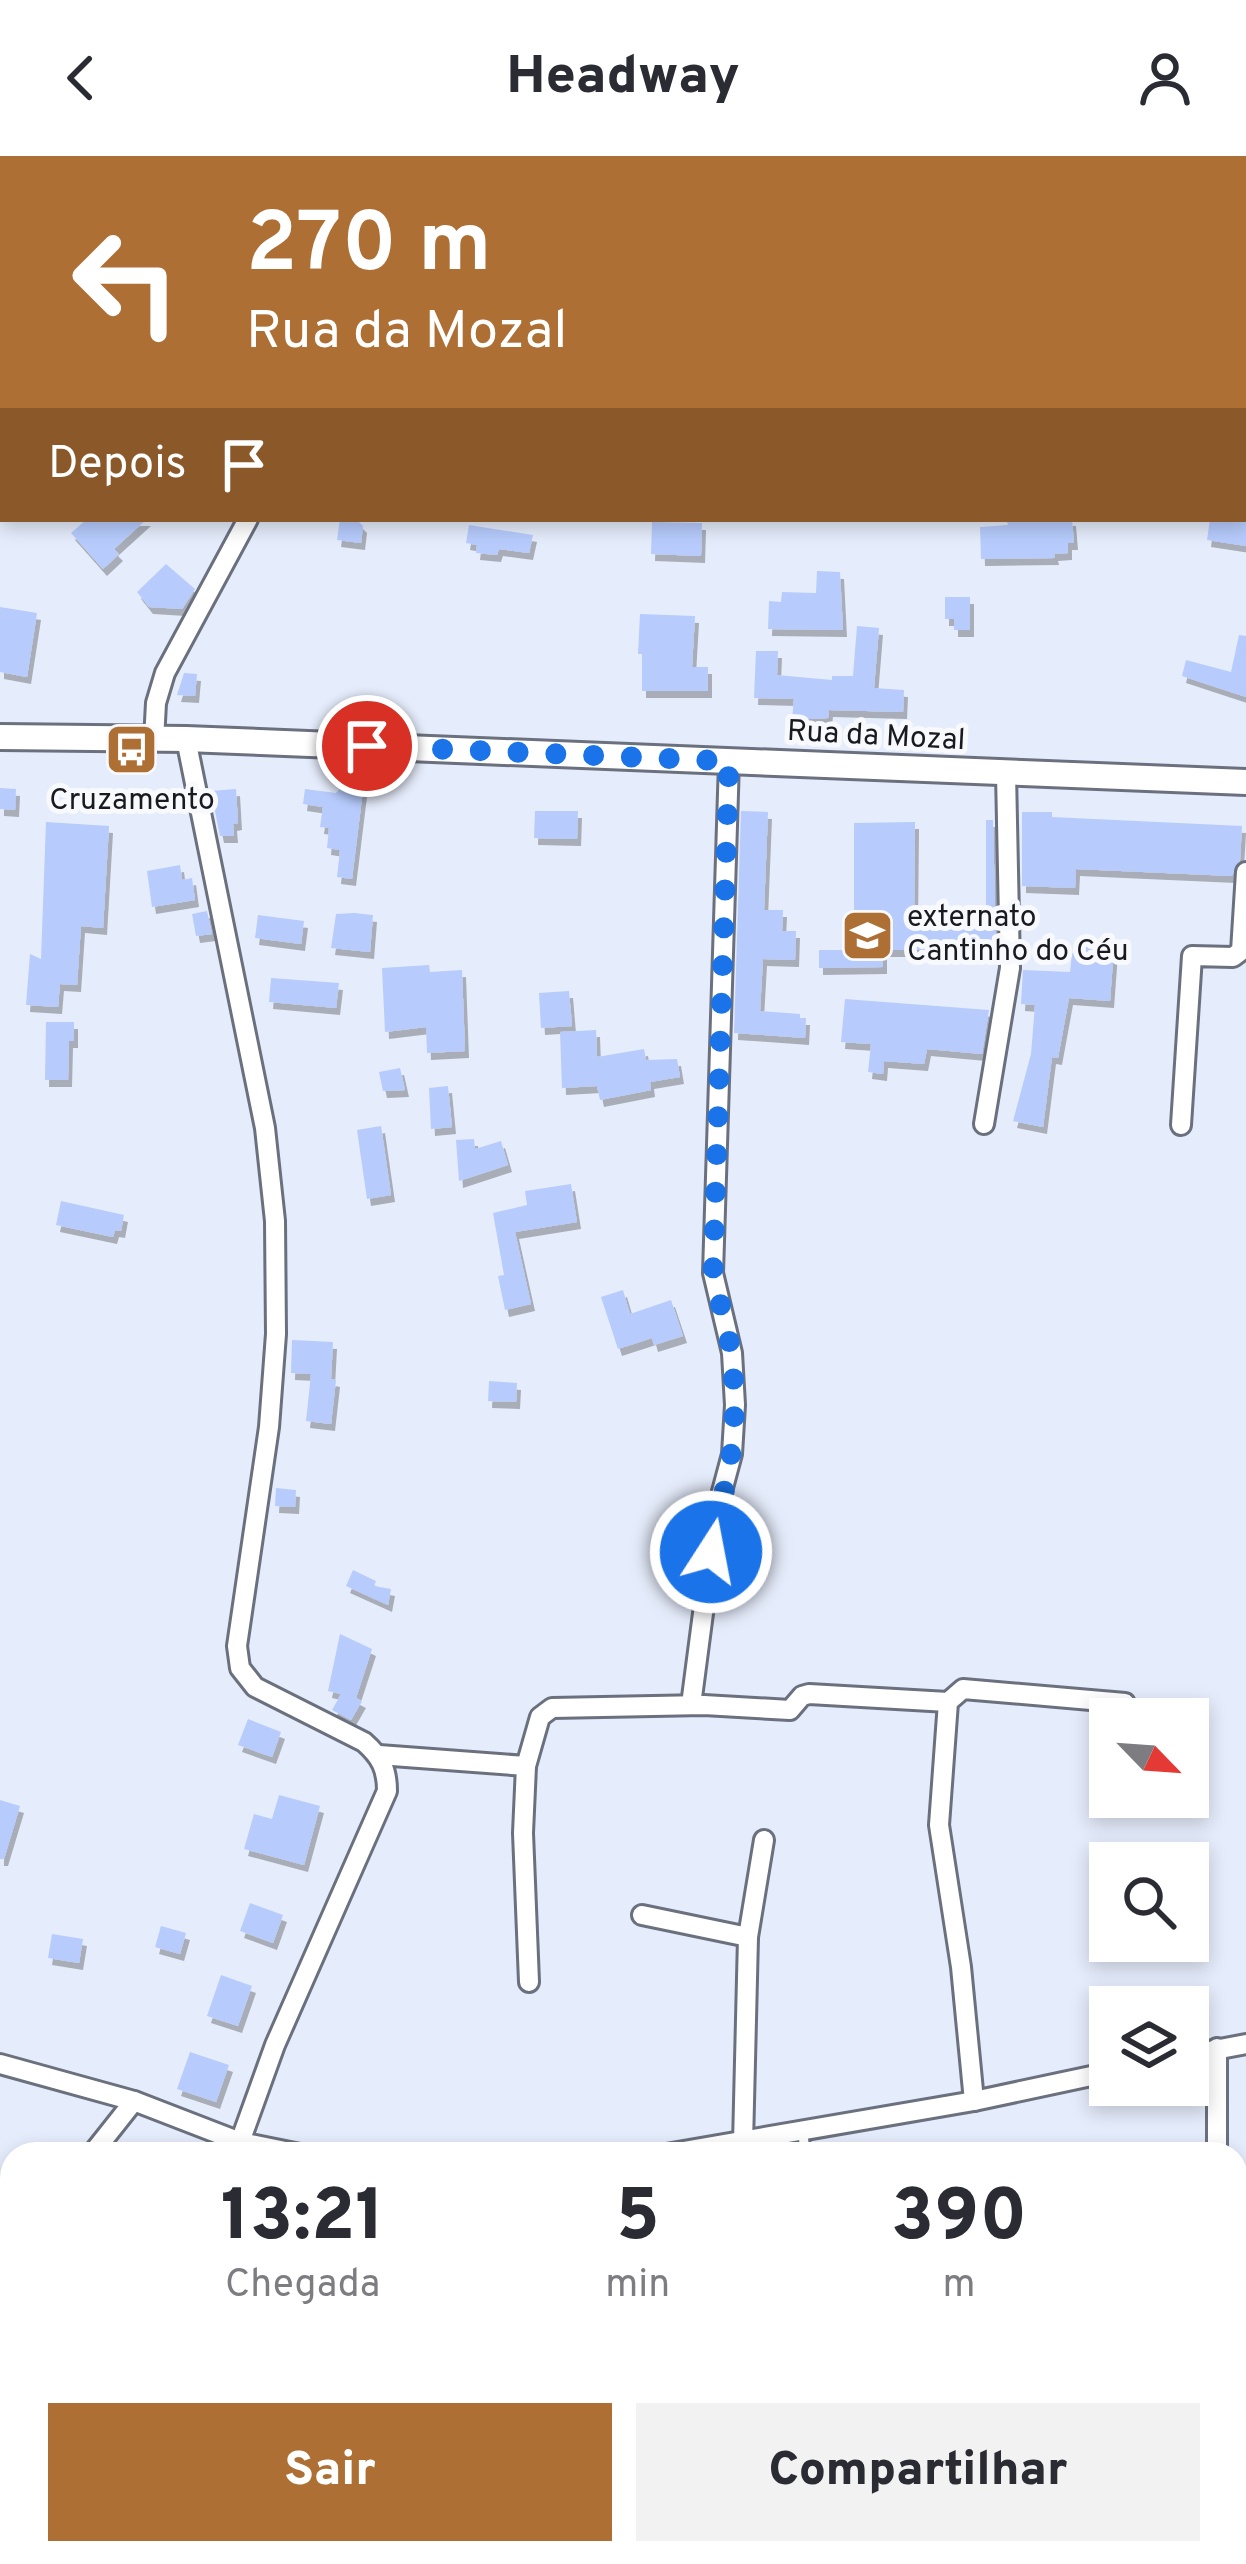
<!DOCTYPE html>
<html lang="pt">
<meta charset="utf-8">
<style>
body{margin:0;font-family:Overpass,sans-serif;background:#f2f2f3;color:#2b2b33;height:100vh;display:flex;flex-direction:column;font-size:45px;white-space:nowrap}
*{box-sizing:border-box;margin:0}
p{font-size:39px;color:#7c7c81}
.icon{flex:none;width:66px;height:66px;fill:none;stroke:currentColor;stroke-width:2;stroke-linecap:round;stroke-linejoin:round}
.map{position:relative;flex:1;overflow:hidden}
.details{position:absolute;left:0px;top:1986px;width:1248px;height:423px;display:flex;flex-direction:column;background:#fff;border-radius:36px 36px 0 0;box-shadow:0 6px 18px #0003}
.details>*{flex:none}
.banner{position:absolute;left:0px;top:0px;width:1248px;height:366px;box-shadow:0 6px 18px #0003;background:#ad6f34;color:#fff;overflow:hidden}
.needle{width:78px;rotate:115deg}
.tools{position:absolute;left:1089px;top:1542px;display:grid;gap:24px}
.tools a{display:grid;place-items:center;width:120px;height:120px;border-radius:0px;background:#fff;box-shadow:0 6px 18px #0003;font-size:60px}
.pin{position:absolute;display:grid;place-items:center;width:102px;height:102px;color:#fff;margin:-51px;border:6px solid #fff;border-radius:50%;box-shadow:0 3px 12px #0007}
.me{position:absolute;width:132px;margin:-66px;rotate:11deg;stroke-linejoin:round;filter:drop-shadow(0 0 9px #0008)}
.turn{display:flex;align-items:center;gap:42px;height:252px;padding:0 48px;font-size:54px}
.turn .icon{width:156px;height:156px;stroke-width:2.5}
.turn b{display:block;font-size:84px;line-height:102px}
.then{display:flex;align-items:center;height:114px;padding:0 48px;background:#0003;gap:24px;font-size:45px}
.eta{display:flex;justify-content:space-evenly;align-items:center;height:204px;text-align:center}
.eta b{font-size:72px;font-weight:800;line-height:84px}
.primary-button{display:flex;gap:24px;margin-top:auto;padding:24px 48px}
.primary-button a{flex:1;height:138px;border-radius:0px;background:#ad6f34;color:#fff;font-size:48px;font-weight:800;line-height:138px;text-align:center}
.primary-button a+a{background:#f2f2f3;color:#2b2b33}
header{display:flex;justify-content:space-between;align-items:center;height:156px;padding:0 48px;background:#fff;font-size:54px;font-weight:800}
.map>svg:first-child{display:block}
.building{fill:#b7ccfd;filter:url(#shadow)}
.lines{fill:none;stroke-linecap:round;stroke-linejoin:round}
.service-casing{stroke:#6b707e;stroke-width:15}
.minor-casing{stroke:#6b707e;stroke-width:24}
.secondary-casing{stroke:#6b707e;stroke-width:30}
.service{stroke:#fff;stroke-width:9}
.minor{stroke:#fff;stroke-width:18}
.secondary{stroke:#fff;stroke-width:24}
.route{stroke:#1a73e8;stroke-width:21;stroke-dasharray:0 37.8}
.labels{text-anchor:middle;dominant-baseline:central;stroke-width:10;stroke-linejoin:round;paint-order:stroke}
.street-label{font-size:30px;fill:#181a20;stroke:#f8f9fc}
.poi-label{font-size:30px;fill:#181a20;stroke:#f8f9fc}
</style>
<header><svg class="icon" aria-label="back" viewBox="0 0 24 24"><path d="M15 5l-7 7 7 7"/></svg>Headway<svg class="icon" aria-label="person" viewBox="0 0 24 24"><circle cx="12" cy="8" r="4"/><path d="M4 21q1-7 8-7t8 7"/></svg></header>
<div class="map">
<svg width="1246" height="2408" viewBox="0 0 1246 2408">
<defs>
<filter id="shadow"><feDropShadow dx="4" dy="7" stdDeviation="0" flood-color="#0004"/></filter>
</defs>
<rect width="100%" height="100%" fill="#e5ecfb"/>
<g class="building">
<path d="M87,363H147L114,393L119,398L103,413L71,377Z"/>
<path d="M340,363L358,365L363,370L361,387L337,384Z"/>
<path d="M1006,363H1072L1074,387H1068V397L1054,398L1055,402L981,403L980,371L1008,369Z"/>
<path d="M1210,363H1246V390L1207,384Z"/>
<path d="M652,366L702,367L701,400L651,398Z"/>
<path d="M469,369L533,379L529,397L499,393L497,399L476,397L477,389L466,387Z"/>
<path d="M166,408L195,433L182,453L149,451L137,436Z"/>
<path d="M817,415L840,416L843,474L768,473L769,445L781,446L782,436L816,437Z"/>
<path d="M945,441H970V474H954V463H945Z"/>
<path d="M0,451L37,457L27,521L0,516Z"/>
<path d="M640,458L695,460L692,511H708V535H642V498H638Z"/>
<path d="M857,470L879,472L874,532L904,534L903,556L829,554L828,562L792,564L794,543L754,542L756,495H778L777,519L832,524V520H853Z"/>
<path d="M1239,479L1246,480V541L1182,520L1186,504L1231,516Z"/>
<path d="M184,517L197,518L195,540L177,539Z"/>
<path d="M341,631L363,634L352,723L337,721L340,694L327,692L329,672L320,671L323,651L303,648L305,633L336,637Z"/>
<path d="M0,632L16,633L15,654L0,653Z"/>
<path d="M236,633L238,667L233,668L234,680H220L211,635Z"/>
<path d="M535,655H578L577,683L534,682Z"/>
<path d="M741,655L768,656L764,754H783L782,775H796L795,804L763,803L760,855L800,858V862H806L805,882L734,877Z"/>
<path d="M1022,656H1052V661L1242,670L1240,704L1232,720L1076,713L1075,732L1022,730Z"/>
<path d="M986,664H993L996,794H883V811L819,812V794H854V667L915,666L914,763H986Z"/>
<path d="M46,666L109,670L103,772L81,770L77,829L60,828L58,851L26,849L30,798L41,803Z"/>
<path d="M180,709L182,724L192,722L195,744L152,751L147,715Z"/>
<path d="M207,755L212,778L196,780L192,758Z"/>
<path d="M354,757L373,759L370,796L331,792L336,758Z"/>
<path d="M258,759L304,765L301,788L255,782Z"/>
<path d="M1080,789L1114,791L1110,845L1069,842L1058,902L1052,901L1043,971L1013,965L1031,898L1035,849L1021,848L1023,814L1070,816L1072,797L1079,798Z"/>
<path d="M429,809L430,816L462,814L465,895L427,897L426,871L385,876L382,812Z"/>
<path d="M271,822L339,827L336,852L269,846Z"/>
<path d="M569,835L572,870L541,872L539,837Z"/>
<path d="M845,843L989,854L982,898L927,893L924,908L884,905L883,918L868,916L871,888L841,886Z"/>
<path d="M46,866H74V885H69L68,924H45Z"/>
<path d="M596,874L597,901L644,893L646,904L677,903L680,921L650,926L651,934L600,944L597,930L562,932L560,876Z"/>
<path d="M400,912L405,934L383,935L379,916Z"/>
<path d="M448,930L452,971L431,973L429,932Z"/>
<path d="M381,970L391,1039L367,1043L357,974Z"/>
<path d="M474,983L475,993L501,985L508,1009L459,1025L456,984Z"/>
<path d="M571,1028L577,1066L515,1076L531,1148L505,1154L498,1120L504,1119L493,1057L527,1049L525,1035Z"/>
<path d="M61,1045L124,1059L121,1075L115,1074L113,1081L56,1069Z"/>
<path d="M623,1134L630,1158L671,1144L683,1180L654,1189L652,1182L618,1193L601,1141Z"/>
<path d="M292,1184L333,1186L331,1223L336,1224L331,1268L306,1265L311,1218L291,1217Z"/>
<path d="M489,1225L517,1227L516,1246L488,1245Z"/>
<path d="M276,1332L296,1334L295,1351L275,1350Z"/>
<path d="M353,1414L376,1425L374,1430L391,1433L388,1449L346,1430Z"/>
<path d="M340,1478L372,1493L356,1542L362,1545L351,1564L332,1554L341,1538L328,1535Z"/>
<path d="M248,1563L281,1576L272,1601L238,1589Z"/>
<path d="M279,1639L320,1650L304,1709L244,1693L254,1658L272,1663Z"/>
<path d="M0,1644L20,1650L4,1703H0Z"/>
<path d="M250,1747L283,1759L273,1787L240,1775Z"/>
<path d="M161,1770L186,1777L180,1798L155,1791Z"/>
<path d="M52,1778L83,1783L79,1807L48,1802Z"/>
<path d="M221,1819L252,1830L238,1870L207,1860Z"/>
<path d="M190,1896L229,1909L216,1946L177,1933Z"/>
</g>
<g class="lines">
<defs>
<path id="service" d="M803,1977L805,1998"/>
<g id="minor">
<path d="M314,0L315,3"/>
<path d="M553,3V0"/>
<path d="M765,3V0"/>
<path d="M1125,3L1138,0"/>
<path d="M0,319L3,335"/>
<path d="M186,583L265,972L275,1065L276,1178L269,1271L237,1490L240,1512L255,1531L364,1586C381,1601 387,1613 387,1635L275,1889L240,1986"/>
<path d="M154,584L156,547L165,517L248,363"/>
<path d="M984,968L1010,812L1006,617"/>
<path d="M1181,969L1192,800L1233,801L1241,795L1246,716"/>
<path d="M691,1549L716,1358L732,1298L735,1249L732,1197L713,1117L729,605"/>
<path d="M379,1599L526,1610L523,1677L529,1826"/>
<path d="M526,1610L540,1561L552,1552L704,1549L790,1554L802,1540L809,1538L948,1546"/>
<path d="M642,1759L748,1781L743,1988"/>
<path d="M748,1781L764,1684"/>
<path d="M1188,1899L1246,1888"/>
<path d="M0,1908L134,1945L240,1986L300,1998"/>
<path d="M974,1945L961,1811L939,1669L948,1546L963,1533L1125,1547"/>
<path d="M92,1998L134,1945"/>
<path d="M666,1998L974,1945L1110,1916"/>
<path d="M1217,1998V1892"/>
<path d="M0,2112L12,2097"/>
<path d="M0,2123L12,2133"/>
<path d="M631,2397L636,2408"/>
<path d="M1124,2408L1134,2397"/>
</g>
<path id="secondary" d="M0,581L186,583L1246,626"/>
</defs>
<use href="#service" class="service-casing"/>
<use href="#minor" class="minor-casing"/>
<use href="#secondary" class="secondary-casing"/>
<use href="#service" class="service"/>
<use href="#minor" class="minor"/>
<use href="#secondary" class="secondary"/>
</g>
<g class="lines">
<path class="route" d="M367,590L729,605L713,1117L732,1197L735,1250L729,1322L716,1358L711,1396"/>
</g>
<defs>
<symbol id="bus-square" viewBox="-11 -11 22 22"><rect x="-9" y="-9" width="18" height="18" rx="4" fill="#ad6f34" stroke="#f8f9fc"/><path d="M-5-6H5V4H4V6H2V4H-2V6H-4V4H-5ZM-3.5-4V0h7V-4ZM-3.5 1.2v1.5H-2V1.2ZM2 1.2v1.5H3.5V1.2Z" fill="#fff"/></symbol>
<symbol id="school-square" viewBox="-11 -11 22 22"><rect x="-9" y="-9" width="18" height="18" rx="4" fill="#ad6f34" stroke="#f8f9fc"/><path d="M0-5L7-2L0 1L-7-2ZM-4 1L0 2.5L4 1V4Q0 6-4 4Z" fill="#fff"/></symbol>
</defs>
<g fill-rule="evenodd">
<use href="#bus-square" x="102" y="564" width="59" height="59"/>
<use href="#school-square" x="838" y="750" width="59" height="59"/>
</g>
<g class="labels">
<g class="street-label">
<text transform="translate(876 581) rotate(3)">Rua da Mozal</text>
</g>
<g class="poi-label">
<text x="132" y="645">Cruzamento</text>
<text x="907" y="762" text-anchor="start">externato<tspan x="907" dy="34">Cantinho do Céu</tspan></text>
</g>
</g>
</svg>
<div class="tools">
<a><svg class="needle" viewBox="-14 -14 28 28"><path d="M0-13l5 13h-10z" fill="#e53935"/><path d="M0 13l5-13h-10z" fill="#7c7c81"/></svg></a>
<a><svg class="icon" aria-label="search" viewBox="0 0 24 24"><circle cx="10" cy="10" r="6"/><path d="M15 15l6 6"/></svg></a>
<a><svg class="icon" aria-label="layers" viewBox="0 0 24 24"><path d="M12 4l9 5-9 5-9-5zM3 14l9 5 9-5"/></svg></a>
</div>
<div class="pin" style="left:367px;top:590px;background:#d93025"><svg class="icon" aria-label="arrive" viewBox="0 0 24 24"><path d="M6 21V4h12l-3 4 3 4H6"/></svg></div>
<svg class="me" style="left:711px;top:1396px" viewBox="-20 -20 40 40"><circle r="17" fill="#1a73e8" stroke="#fff" stroke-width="3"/><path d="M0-11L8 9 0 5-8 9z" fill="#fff"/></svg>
<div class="banner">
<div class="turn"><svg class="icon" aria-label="left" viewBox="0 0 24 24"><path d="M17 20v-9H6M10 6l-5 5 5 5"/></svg><div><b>270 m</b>Rua da Mozal</div></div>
<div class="then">Depois<svg class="icon" aria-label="arrive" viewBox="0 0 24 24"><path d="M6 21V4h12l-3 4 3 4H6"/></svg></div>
</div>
<section class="details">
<div class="eta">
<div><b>13:21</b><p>Chegada</p></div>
<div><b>5</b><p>min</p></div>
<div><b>390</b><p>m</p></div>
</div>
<div class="primary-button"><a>Sair</a><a>Compartilhar</a></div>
</section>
</div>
